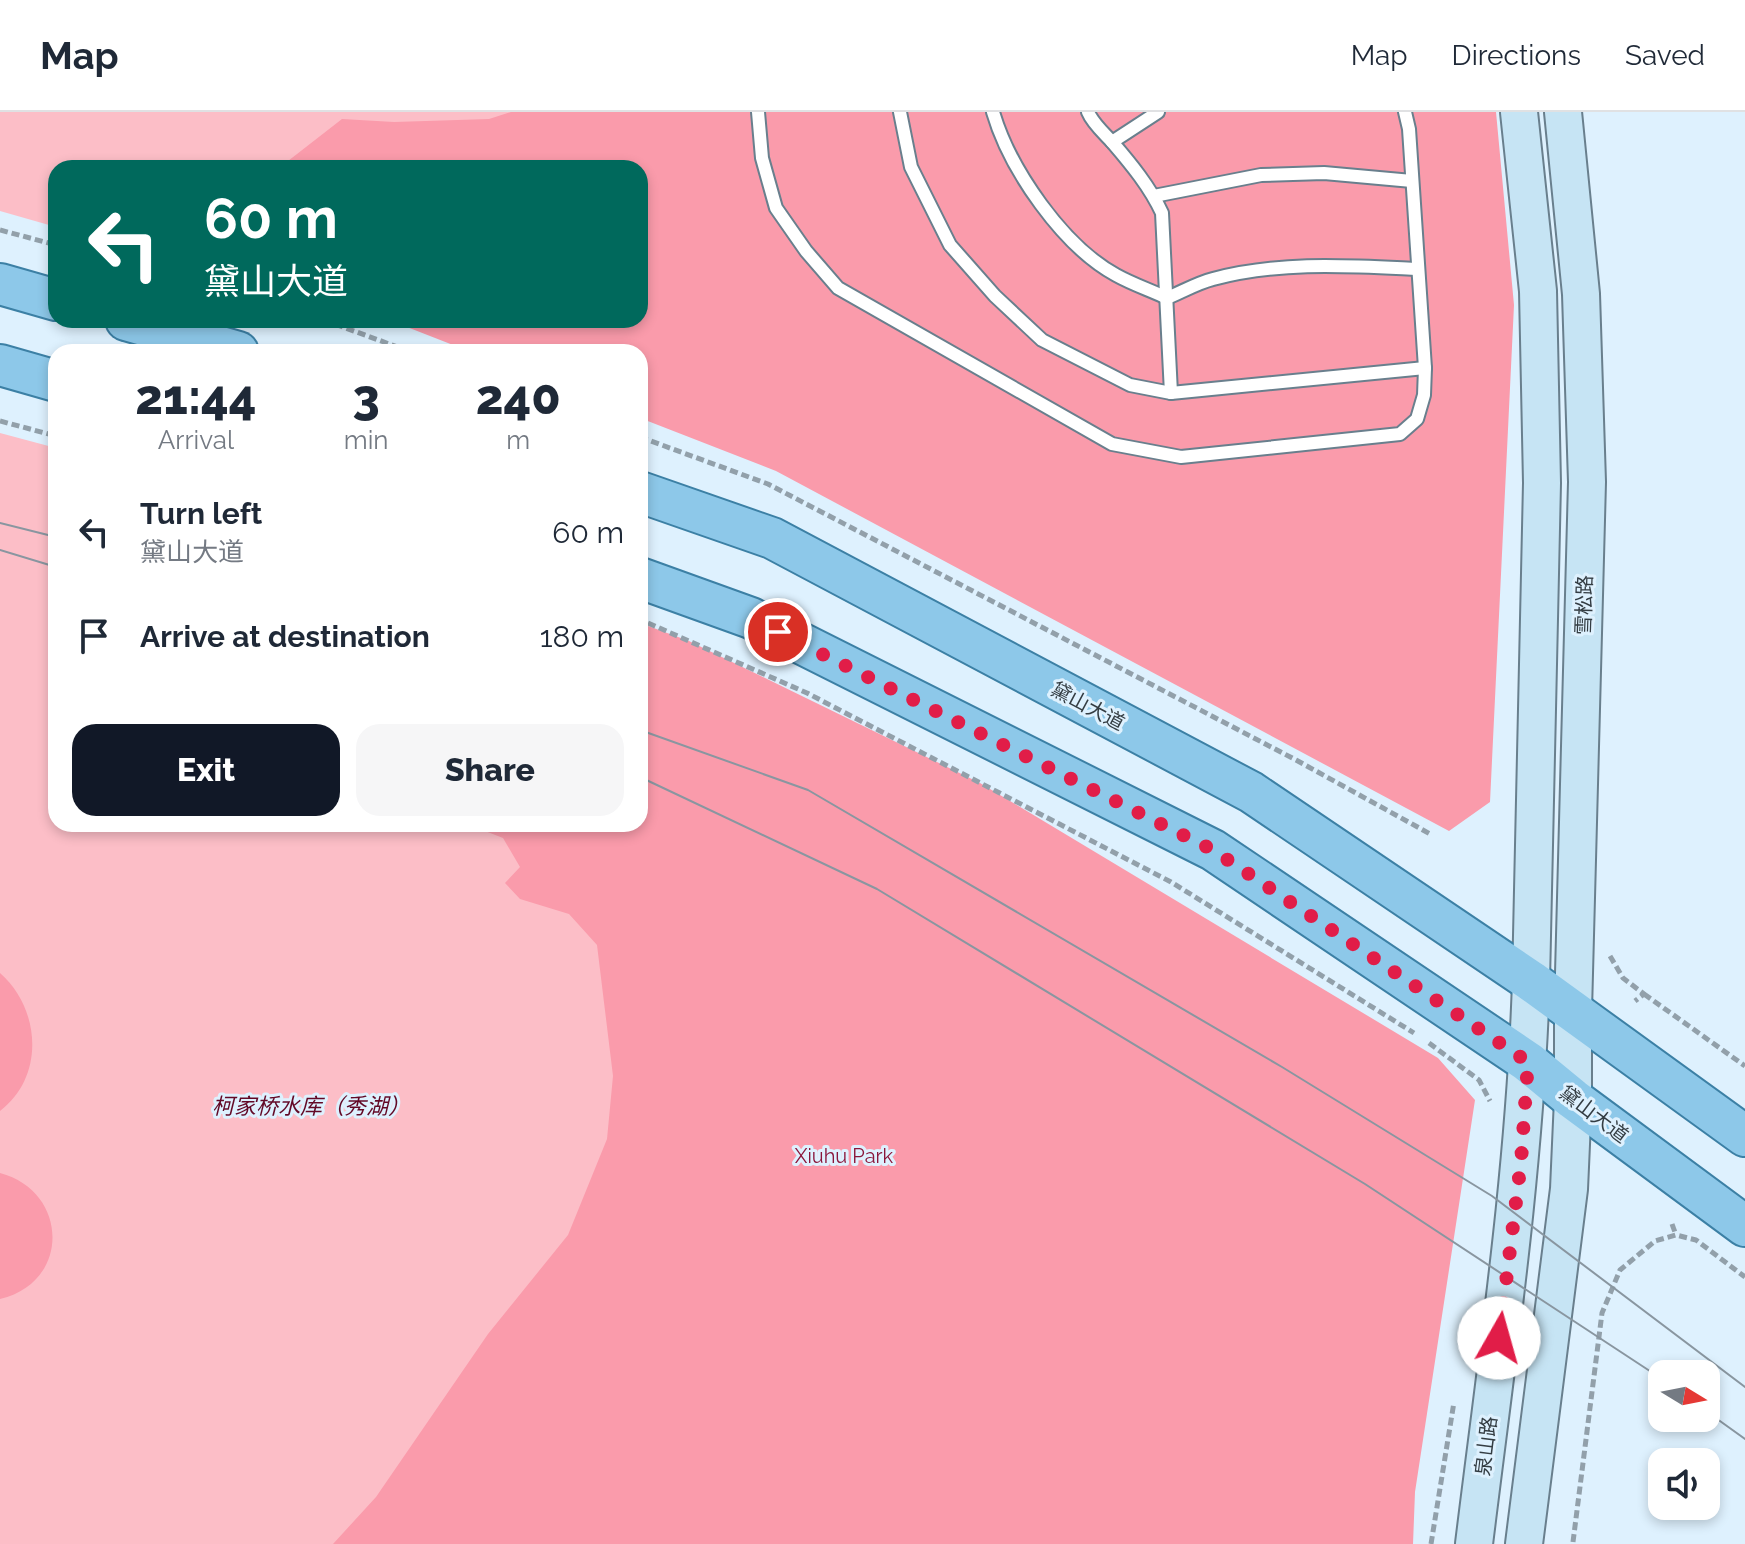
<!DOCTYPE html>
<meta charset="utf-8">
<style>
body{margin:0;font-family:Raleway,"Noto Sans SC",sans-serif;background:#f6f6f7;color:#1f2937;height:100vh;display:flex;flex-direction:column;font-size:30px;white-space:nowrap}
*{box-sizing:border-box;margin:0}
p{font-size:26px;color:#747a83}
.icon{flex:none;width:44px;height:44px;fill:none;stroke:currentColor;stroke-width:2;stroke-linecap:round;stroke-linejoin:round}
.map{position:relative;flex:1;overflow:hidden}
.sheet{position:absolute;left:48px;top:232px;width:600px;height:488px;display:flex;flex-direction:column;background:#fff;border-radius:24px;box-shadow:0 4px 12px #0003}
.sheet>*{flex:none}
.banner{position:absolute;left:48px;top:48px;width:600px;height:168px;border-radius:24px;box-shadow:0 4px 12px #0003;background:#00695c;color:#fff;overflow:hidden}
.needle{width:52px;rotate:100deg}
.tools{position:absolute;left:1648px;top:1248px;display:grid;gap:16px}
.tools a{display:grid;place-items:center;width:72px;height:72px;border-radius:16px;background:#fff;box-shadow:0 4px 12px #0003;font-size:40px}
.pin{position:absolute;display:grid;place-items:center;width:68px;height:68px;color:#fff;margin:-34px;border:4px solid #fff;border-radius:50%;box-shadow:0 2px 8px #0007}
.me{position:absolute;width:88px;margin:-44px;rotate:7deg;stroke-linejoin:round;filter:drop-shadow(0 0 6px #0008)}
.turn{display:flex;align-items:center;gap:28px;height:168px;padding:0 24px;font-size:36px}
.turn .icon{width:104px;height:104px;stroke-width:2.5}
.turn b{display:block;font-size:56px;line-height:68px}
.eta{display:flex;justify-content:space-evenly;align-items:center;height:136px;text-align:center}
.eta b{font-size:48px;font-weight:800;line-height:56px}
.action{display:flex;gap:16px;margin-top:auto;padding:16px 24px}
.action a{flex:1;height:92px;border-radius:24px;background:#111827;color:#fff;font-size:32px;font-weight:800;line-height:92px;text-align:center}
.action a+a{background:#f6f6f7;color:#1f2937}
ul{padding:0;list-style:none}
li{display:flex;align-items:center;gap:24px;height:104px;padding:0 24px}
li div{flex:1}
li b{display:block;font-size:30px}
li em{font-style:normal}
header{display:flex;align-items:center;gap:48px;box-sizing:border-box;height:112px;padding:0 40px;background:#fff;border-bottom:2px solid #e0e1e3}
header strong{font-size:38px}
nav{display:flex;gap:44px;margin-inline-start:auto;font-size:28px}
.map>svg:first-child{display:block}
.green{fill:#fa9bab}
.water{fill:#fcbec7}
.pier{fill:#def1fe}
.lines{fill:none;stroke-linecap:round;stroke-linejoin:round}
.lane-casing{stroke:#697f8d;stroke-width:16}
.secondary-casing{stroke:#697f8d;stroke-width:40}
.primary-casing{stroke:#3c80a5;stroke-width:44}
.path{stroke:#92a0aa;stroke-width:5;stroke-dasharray:8 4;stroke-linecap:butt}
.lane{stroke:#fff;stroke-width:12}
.secondary{stroke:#c6e4f4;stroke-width:36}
.primary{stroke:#8dc8e9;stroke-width:40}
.tram{stroke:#8996a0;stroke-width:2}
.route{stroke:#e11d48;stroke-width:14;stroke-dasharray:0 25.2}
.labels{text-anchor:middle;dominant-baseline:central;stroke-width:6;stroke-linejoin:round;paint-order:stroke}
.street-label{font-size:20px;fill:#343d43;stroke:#def1fe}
.park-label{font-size:20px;fill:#8a163b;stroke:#def1fe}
.water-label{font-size:22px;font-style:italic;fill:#620826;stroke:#def1fe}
</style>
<header>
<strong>Map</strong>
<nav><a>Map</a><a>Directions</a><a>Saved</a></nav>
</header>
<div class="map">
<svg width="1745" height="1432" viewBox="0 0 1745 1432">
<rect width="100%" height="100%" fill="#def1fe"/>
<g class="green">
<path d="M0,0H1496L1514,193L1490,690L1449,719L776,359L640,306V240H471L389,208H640V56H56Z"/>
<path d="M0,293L56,712H640V511L689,529L980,671L1438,946L1475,988L1415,1380L1413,1432H0Z"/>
</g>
<path class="water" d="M0,0H511L489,7L394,10L342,7L279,56H56V712H467L503,726L520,755L505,771L520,787L569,802L597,833L613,964L607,1027L568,1123L488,1222L376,1385L333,1432H0V1187C70,1171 70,1080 0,1061V999C45,965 41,897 0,861Z"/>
<path class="pier" d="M0,99L56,115V208H211L199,240H56V336L0,321Z"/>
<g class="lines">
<defs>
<g id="lane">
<path d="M758,0L762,46L776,96L806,139L838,176L1112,332L1181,345L1400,322L1417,307L1424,283L1425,256L1409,17L1405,0"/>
<path d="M900,0L911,55L950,133L995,184L1042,228L1130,273L1171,281L1425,256"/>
<path d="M993,0C1010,58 1063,134 1116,163C1132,172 1150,178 1167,186C1182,180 1197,171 1213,167C1280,149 1350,154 1418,157"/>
<path d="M1088,0C1093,12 1104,21 1113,31C1131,52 1150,75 1162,101L1171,281"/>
<path d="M1112,30L1158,0"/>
<path d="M1154,84L1261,63L1324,61L1412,69"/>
</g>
<g id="secondary">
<path d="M1474,1432C1497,1245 1525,1058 1531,869L1542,371L1538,179L1519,0"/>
<path d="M1524,1432L1569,1077L1573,987V899L1587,370L1581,182L1563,0"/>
</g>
<g id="primary">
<path d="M0,172L56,188"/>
<path d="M126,208L238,240"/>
<path d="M0,253L56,269"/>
<path d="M640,380L772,426L1251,680L1531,869L1745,1024"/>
<path d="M640,466L751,506L1213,738L1528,950L1573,987L1745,1114"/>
</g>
</defs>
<use href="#lane" class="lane-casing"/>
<use href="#secondary" class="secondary-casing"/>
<use href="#primary" class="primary-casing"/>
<g class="path">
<path d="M0,118L56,133"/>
<path d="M324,208L411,240"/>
<path d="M0,309L56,324"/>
<path d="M640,325L768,372L1296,648L1432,723"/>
<path d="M648,511L807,581L1171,770L1414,921"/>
<path d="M1610,844L1623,866L1644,882L1635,889"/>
<path d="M1644,882L1745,954"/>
<path d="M1429,931L1479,968L1490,989"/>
<path d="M1672,1112L1676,1123"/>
<path d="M1573,1430L1602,1201L1620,1158L1655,1129L1676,1123L1696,1128L1745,1165"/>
<path d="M1431,1432L1454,1290"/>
</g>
<use href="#lane" class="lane"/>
<use href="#secondary" class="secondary"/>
<use href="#primary" class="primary"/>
<g class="tram">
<path d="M0,411L56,425"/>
<path d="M0,438L56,455"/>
<path d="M640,618L808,678L1282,955L1492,1084L1745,1275"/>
<path d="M640,665L877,777L1365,1072L1662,1267"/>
<path d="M1706,1299L1745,1327"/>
</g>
</g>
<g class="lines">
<path class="route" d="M778,520L1213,738L1528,950L1521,1050L1499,1226"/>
</g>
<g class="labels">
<g class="street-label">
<text transform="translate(1584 493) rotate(-88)">雪松路</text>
<text transform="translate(1088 594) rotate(28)">黛山大道</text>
<text transform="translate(1594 1002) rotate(37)">黛山大道</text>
<text transform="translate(1486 1334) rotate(-83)">泉山路</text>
</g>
<g class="park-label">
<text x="844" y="1044">Xiuhu Park</text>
</g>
<g class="water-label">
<text x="311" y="994">柯家桥水库（秀湖）</text>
</g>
</g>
</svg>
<div class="tools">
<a><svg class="needle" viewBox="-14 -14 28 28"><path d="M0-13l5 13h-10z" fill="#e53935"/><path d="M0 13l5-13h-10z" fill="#747a83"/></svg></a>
<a><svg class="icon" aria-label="sound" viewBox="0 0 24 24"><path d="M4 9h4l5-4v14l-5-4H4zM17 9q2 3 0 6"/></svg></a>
</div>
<div class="pin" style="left:778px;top:520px;background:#d93025"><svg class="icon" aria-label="arrive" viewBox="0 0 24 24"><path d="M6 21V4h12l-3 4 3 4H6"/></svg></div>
<svg class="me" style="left:1499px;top:1226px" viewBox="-20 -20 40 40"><circle r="19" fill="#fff"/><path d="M0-13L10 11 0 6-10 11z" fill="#e11d48"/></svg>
<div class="banner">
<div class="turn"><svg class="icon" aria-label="left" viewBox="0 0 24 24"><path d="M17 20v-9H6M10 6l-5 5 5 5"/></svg><div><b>60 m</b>黛山大道</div></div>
</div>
<section class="sheet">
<div class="eta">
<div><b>21:44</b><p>Arrival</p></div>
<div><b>3</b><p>min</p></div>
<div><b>240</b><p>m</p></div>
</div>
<ul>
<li><svg class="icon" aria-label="left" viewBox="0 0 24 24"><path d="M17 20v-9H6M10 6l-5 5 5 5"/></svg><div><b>Turn left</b><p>黛山大道</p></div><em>60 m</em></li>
<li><svg class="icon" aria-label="arrive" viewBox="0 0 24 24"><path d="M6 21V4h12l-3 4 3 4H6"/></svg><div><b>Arrive at destination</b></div><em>180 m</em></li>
</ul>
<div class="action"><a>Exit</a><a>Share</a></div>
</section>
</div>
